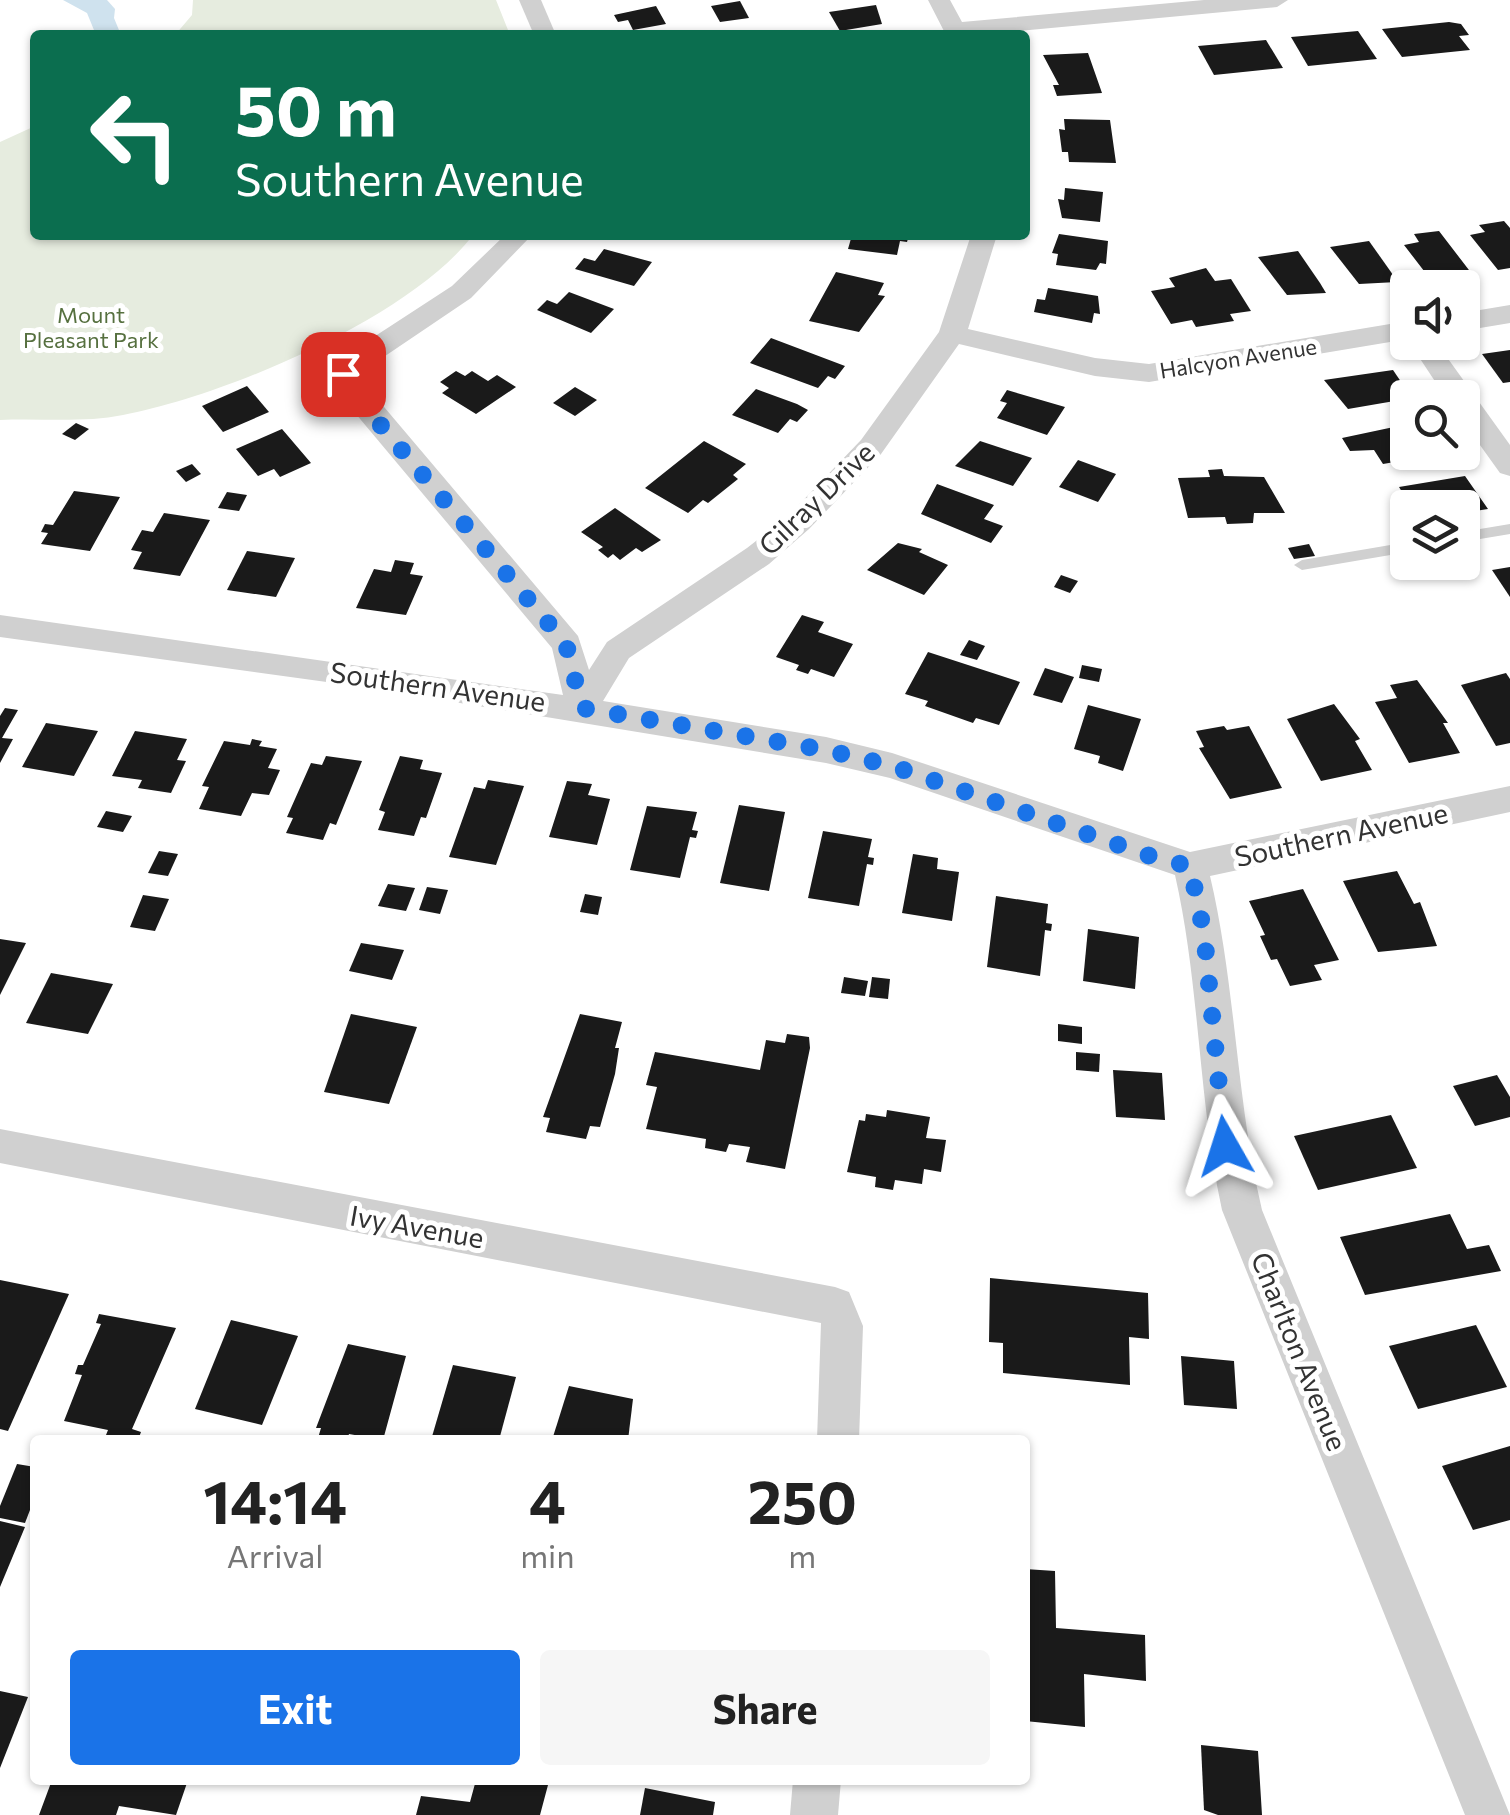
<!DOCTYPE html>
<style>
body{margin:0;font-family:Commissioner,sans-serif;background:#f6f6f6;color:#222;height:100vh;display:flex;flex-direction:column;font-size:38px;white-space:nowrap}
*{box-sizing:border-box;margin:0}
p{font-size:32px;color:#767676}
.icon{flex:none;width:55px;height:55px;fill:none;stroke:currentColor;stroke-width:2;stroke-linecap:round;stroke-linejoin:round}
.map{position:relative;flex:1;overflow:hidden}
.drawer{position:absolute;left:30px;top:1435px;width:1000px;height:350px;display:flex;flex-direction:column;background:#fff;border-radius:10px;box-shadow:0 2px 8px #0004}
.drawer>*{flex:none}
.banner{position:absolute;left:30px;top:30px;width:1000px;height:210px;border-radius:10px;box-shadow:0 2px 8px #0004;background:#0b6e4f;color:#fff;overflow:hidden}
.controls{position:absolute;left:1390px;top:270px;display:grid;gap:20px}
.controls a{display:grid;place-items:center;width:90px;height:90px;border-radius:10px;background:#fff;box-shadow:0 2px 8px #0004;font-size:50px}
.pin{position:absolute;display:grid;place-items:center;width:85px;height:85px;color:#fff;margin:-42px;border-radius:20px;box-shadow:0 5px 15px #0006}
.me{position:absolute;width:110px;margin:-55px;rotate:354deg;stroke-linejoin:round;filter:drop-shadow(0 0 8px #0008)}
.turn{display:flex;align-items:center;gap:35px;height:210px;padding:0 40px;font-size:45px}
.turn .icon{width:130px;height:130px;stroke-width:2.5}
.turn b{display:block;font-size:70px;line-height:85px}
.eta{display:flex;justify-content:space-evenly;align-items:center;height:170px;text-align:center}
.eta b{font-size:60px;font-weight:700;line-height:70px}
.primary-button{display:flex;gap:20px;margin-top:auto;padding:20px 40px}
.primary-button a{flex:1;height:115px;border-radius:10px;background:#1a73e8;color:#fff;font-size:40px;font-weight:700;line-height:115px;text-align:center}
.primary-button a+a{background:#f6f6f6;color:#222}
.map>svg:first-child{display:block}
.green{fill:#e6ecdf}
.water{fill:#cfe2ee}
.building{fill:#1a1a1a}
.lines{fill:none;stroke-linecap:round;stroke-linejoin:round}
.service{fill:#d0d0d0;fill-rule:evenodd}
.minor{fill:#d0d0d0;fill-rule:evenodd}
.route{stroke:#1a73e8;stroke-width:18;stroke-dasharray:0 32.4}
.labels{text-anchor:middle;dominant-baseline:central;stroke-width:10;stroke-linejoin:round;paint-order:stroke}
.far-park-label{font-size:22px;fill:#56703f;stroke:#fff}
.far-street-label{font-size:22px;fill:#333;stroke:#fff}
.street-label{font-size:28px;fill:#333;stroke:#fff}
</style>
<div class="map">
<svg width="1510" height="1815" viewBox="0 0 1510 1815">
<rect width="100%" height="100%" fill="#fff"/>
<g class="green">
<path d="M193,0H496L510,35H175L192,15Z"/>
<path d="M35,126V235H473C410,318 224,396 123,415C84,423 40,418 0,420V142Z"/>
</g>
<path class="water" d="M63,0H107L115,9L114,18L121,35H96L87,13Z"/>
<g class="building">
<path d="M740,1L749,18L720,22L711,6Z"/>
<path d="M876,5L882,24L840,31L829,12Z"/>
<path d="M656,6L666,24L633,30L628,20L618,22L614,15Z"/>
<path d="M1449,22L1461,24L1469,35L1459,36L1470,50L1402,57L1382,29Z"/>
<path d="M1358,31L1377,59L1308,66L1291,37Z"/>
<path d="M1266,40L1283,68L1214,75L1198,46Z"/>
<path d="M1088,53L1102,93L1057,96L1053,85H1059L1043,55Z"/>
<path d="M1064,119L1110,120L1116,163L1069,162L1068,152H1062L1059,129L1065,130Z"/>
<path d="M1065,188L1103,192L1100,222L1062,218L1058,199L1064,200Z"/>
<path d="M1504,221L1510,228V268L1498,270L1470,235L1485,232L1479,225Z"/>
<path d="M1439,231L1472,274L1431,280L1404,245L1419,242L1414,234Z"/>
<path d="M1059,234L1108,241L1106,264L1100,263L1096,270L1056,265L1058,254L1052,253Z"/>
<path d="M852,235H909L907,242L900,241L897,255L848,249Z"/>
<path d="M1369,241L1391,272L1397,282L1359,284L1330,247Z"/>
<path d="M604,249L652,262L634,286L575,269L584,258L595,261Z"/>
<path d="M1298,251L1320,283L1326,293L1287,295L1258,257Z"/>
<path d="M1206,268L1215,281L1231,279L1251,311L1230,314L1234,321L1196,327L1192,320L1171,324L1151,291L1175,287L1169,278Z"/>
<path d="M836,272L884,283L878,295L885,296L859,332L809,321Z"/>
<path d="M1048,288L1098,296L1100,314L1094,313L1092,323L1034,312L1037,299L1045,300Z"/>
<path d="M569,292L614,309L591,333L537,310L547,300L557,304Z"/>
<path d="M771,338L845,366L835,379L828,376L818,388L750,363Z"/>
<path d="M1510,350V382L1503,383L1482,354Z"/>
<path d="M1393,370L1412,398L1348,409L1324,380Z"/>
<path d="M456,371L465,376L472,371L488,381L497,375L516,387L476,414L442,393L449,388L440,382Z"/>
<path d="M247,386L269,412L223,432L202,406Z"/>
<path d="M575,387L597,400L575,416L553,403Z"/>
<path d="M756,389L797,404L808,410L797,422L790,419L778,433L732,415Z"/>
<path d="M1007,390L1065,407L1047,435L997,418L1007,403L1000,401Z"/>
<path d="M76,423L89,429L75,440L62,434Z"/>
<path d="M1408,424V452L1436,455L1383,464L1374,450L1350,451L1342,438Z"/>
<path d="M282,429L311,463L280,477L274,469L258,476L236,449Z"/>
<path d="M704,441L746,464L733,475L738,479L708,503L703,500L688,513L645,488Z"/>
<path d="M980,441L1032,458L1013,486L955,466Z"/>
<path d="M1078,460L1116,474L1098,502L1059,487Z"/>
<path d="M192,464L201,474L186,482L176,471Z"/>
<path d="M1222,469L1224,476L1264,477L1285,513H1254L1253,523L1227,524L1225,517L1188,518L1178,478L1210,477L1208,470Z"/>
<path d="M1465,476L1488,509L1462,513V508H1408V527L1393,505L1408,502L1399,487Z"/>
<path d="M937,484L994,505L984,519L1003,526L991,543L921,514Z"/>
<path d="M74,491L120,497L90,551L41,544L48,533L41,532L45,524L53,525Z"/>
<path d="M227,492L247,495L239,511L218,508Z"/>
<path d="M615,508L661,540L642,552L636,548L620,560L613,554L608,558L598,550L603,547L581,532Z"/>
<path d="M164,513L210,520L180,576L133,569L142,552L131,550L142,530L153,532Z"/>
<path d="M898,543L922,549L919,552L948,565L924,595L867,570Z"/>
<path d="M1309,544L1315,556L1294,559L1288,548Z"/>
<path d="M247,551L295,558L276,597L227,590Z"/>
<path d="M395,560L414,563L410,574L423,576L406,615L356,608L374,569L391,572Z"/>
<path d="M1510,567V597L1492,570Z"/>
<path d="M1061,575L1078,581L1070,593L1054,587Z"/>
<path d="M802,615L824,622L818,632L853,644L834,677L811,669L808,674L796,670L799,665L776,657Z"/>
<path d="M969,640L985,646L977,660L960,655Z"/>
<path d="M928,652L1020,682L999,725L976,718L973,723L925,706L928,701L905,694Z"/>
<path d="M1082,665L1102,669L1099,682L1079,678Z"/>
<path d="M1045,668L1074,677L1062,703L1033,695Z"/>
<path d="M1506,673L1510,679V743L1496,746L1461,685Z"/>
<path d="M1417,680L1448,723H1443L1460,753L1409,763L1375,702L1397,698L1390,685Z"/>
<path d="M1334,704L1360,739L1355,741L1372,770L1321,781L1287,719Z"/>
<path d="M1088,705L1141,719L1123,771L1098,763L1100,756L1074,749Z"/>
<path d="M5,708L18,710L2,738L13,739L0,763V716Z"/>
<path d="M46,723L98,731L74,776L22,767Z"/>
<path d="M1224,726L1227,730L1249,726L1282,788L1230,799L1199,748L1204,747L1196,731Z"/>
<path d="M135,731L187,739L177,760L186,761L171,793L138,788L142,780L112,776Z"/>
<path d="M252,739L262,741L259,746L277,749L268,768L280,770L269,795L252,793L241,816L199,809L209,787L202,786L224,741L250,745Z"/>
<path d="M326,756L362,761L336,825L330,823L323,840L286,833L293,818L287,817L311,763L322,765Z"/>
<path d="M400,756L423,760L420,769L442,773L426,818L421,817L414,836L378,830L385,812L379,810Z"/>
<path d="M488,780L524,786L496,865L449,857L474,787L485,789Z"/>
<path d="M567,781L592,784L588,795L610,799L597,845L549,837Z"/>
<path d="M739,805L785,812L769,891L720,883Z"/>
<path d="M647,806L697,812L692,830L698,831L696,838L690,837L680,878L630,870Z"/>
<path d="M106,811L132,816L123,832L97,827Z"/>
<path d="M823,831L872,839L868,857L874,858L873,865L867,864L859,906L808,898Z"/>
<path d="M159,851L178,854L168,876L148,873Z"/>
<path d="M913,854L938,858L937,869L959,872L952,921L902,913Z"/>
<path d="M1397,871L1414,904L1420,902L1437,946L1378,952L1343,881Z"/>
<path d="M388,884L415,888L406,911L378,906Z"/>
<path d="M427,887L448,890L440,914L419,910Z"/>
<path d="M1303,889L1339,960L1314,965L1322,980L1290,986L1277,959L1271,960L1260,936L1265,935L1249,901Z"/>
<path d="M585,894L602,897L598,915L580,912Z"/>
<path d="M143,895L169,899L155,931L130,927Z"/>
<path d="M996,896L1048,904L1046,923L1052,924L1051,931L1045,930L1040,976L987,967Z"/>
<path d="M1088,929L1139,937L1135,989L1083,981Z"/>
<path d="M0,939L26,943L0,995Z"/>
<path d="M361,943L404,950L392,980L349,971Z"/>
<path d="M51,973L113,984L88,1034L26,1023Z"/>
<path d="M844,977L868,981L865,996L841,993Z"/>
<path d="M872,977L890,979L888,999L869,997Z"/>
<path d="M351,1014L417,1027L389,1104L324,1092Z"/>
<path d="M580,1014L622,1022L615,1048H619L615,1074L600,1127L590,1126L586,1139L546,1132L550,1118L543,1117Z"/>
<path d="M1058,1024L1082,1027V1044L1058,1041Z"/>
<path d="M787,1034L809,1037L810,1048L785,1169L746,1162L750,1147L729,1144L726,1152L705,1148L706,1139L646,1129L657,1087L646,1085L655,1052L760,1070L766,1040L785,1043Z"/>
<path d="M1076,1052L1100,1054L1099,1072L1076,1070Z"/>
<path d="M1113,1070L1162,1073L1165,1120L1116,1117Z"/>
<path d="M1497,1075L1510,1097V1117L1475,1126L1453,1086Z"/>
<path d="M887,1110L930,1117L926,1138L946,1140L941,1172L924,1169L922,1184L895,1180L893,1190L875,1187L876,1177L847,1172L859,1120L865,1121L866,1114L886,1117Z"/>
<path d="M1391,1115L1417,1168L1318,1190L1294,1136Z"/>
<path d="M1450,1214L1467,1249L1489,1245L1501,1271L1365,1295L1340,1237Z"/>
<path d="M990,1278L1148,1293L1149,1339L1129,1337L1130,1385L1003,1373V1343L989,1342Z"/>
<path d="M0,1280L69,1294L8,1431L0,1429Z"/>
<path d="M99,1314L176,1328L132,1429L141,1432L138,1440H104L108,1430L64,1421L82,1375L75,1374L78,1365H83L101,1324L96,1323Z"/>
<path d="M231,1320L298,1336L262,1425L195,1409Z"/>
<path d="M1476,1325L1507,1387L1418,1409L1389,1346Z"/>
<path d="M348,1344L406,1356L383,1440L349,1434L347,1440L318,1438L321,1428H316Z"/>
<path d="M1181,1356L1234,1361L1237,1409L1184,1405Z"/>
<path d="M453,1365L516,1377L499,1440H431Z"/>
<path d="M569,1386L633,1399L628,1440H552Z"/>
<path d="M1510,1446V1520L1473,1530L1442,1466Z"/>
<path d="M17,1464L35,1467V1497L25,1523L0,1518V1506Z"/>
<path d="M0,1521L25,1527L0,1587Z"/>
<path d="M1025,1569L1055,1571L1056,1628L1145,1635L1146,1681L1084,1674L1085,1727L1025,1721Z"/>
<path d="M0,1691L28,1697L0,1768Z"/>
<path d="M1201,1745L1258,1751L1262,1815H1218L1204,1810Z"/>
<path d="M52,1780H188L176,1815L119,1806L116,1815H39Z"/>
<path d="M476,1780L548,1785L540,1815H416L421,1796L470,1802Z"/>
<path d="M645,1788L715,1802L713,1815H640Z"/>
</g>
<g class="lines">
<g class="service">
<path d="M1510,524V534L1462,542V532Z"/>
<path d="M1408,542V552L1302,570L1294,565L1302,560Z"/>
</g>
<g class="minor">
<path d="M519,0H541L556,35H534Z"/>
<path d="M928,0H950L962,22L1204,0H1288L1277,7L975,35H946Z"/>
<path d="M505,235H532L471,298L357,375L578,636L589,670L607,642L747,548L789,515L861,440L939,332L971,235H997L968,329L1095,358L1149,364L1408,321V339L1149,382L1095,376L959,344L881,454L809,529L769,564L629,658L603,701L826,737L892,753L1190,852L1510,786V812L1210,876C1236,986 1236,1100 1262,1210L1510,1815H1465L1222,1210C1198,1099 1200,985 1175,875L890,778L826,763L363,687L0,637V615L563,695L552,648L335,389L329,374L340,359L452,286Z"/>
<path d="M1510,305V323L1462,331V313Z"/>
<path d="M1409,342H1436L1510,445V476L1500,473L1462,420V398H1446Z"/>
<path d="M0,1129L835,1287L849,1292L863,1326L859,1440H817L821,1323L0,1163Z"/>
<path d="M793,1780H841L838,1815H790Z"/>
</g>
</g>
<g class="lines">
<path class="route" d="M343,374L345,383L566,644L582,708L826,750L892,766L1159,859L1190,866L1204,933L1225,1146"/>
</g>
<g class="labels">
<g class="far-park-label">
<text x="91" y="314">Mount<tspan x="91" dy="25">Pleasant Park</tspan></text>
</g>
<g class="far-street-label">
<text transform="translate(1238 358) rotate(-9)">Halcyon Avenue</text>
</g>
<g class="street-label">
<text transform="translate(816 498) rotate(-44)">Gilray Drive</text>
<text transform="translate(438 686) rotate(8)">Southern Avenue</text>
<text transform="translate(1341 834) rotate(-12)">Southern Avenue</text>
<text transform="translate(417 1226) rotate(10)">Ivy Avenue</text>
<text transform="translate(1300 1351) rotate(68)">Charlton Avenue</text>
</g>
</g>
</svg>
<div class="controls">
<a><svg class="icon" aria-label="sound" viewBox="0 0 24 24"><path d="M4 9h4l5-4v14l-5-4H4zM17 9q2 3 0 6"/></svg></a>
<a><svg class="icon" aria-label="search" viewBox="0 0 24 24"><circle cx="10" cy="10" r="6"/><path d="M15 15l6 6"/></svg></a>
<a><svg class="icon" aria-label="layers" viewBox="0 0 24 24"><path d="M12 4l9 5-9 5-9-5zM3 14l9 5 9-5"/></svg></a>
</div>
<div class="pin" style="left:343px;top:374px;background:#d93025"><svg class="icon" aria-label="arrive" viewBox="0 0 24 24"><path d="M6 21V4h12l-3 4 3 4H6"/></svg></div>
<svg class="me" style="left:1225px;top:1146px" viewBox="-20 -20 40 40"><path d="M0-17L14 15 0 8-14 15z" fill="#1a73e8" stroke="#fff" stroke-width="4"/></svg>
<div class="banner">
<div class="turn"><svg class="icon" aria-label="left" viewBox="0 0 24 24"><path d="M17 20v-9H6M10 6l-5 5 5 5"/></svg><div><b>50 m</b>Southern Avenue</div></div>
</div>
<section class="drawer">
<div class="eta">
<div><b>14:14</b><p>Arrival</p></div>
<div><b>4</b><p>min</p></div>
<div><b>250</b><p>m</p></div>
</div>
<div class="primary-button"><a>Exit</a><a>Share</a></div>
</section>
</div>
